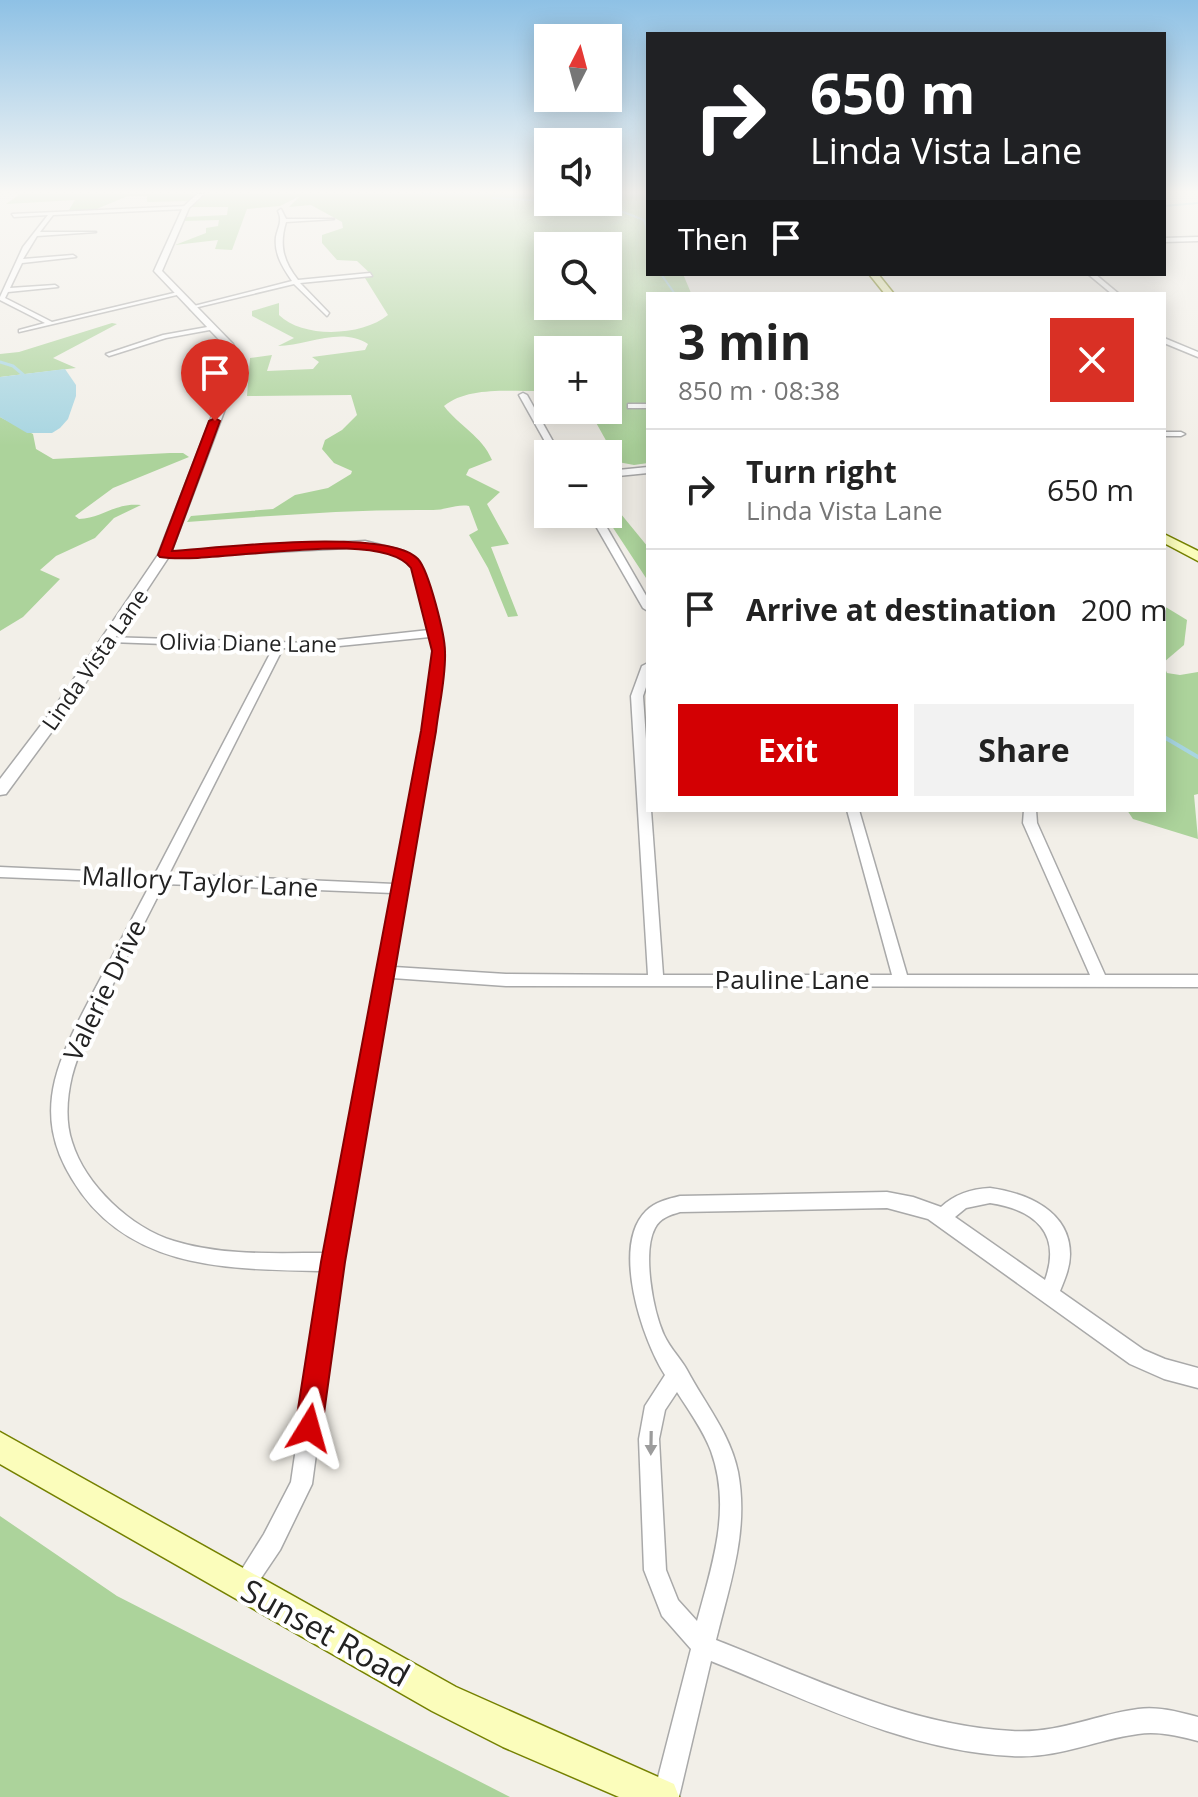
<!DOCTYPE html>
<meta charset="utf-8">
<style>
body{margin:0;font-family:"Open Sans",sans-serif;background:#f2f2f2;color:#222;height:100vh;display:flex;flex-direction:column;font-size:30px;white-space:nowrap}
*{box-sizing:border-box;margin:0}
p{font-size:26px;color:#767676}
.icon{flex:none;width:44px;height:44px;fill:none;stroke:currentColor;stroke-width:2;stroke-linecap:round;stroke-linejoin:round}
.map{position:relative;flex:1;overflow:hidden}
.drawer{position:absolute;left:646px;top:292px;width:520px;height:520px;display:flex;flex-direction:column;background:#fff;border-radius:0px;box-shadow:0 4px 20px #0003}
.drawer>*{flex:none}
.top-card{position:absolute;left:646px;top:32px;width:520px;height:244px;border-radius:0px;box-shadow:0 4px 20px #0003;background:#202124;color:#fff;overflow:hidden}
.needle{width:52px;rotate:6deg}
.buttons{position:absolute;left:534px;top:24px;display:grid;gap:16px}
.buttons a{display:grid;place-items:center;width:88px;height:88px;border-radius:0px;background:#fff;box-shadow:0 4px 20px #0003;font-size:40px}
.pin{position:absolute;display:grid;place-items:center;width:68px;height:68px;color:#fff;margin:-82px -34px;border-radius:50% 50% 50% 0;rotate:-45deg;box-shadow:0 0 8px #0007}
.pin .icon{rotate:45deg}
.me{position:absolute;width:88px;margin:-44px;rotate:8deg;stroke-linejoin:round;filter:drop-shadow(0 0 6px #0008)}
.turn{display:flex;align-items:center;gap:28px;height:168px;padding:0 32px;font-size:36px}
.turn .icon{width:104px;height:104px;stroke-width:2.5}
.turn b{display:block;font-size:56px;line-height:68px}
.then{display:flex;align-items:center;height:76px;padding:0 32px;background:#0003;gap:16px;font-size:30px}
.round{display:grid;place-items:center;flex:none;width:84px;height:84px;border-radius:0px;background:#f2f2f2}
.summary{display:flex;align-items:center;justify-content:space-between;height:136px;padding:0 32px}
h1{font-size:48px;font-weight:700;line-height:60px}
.button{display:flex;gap:16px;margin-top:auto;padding:16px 32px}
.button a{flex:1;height:92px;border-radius:0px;background:#d30003;color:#fff;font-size:32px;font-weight:700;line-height:92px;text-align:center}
.button a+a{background:#f2f2f2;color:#222}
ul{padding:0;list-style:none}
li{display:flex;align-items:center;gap:24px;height:120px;padding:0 32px;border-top:2px solid #e0e0e0}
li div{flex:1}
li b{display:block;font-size:30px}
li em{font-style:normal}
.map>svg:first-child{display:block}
.forest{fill:#acd39b;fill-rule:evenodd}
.water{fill:#a7d5e1}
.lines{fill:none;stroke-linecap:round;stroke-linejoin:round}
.stream-far2{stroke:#a7d5e1;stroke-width:2}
.stream-far1{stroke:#a7d5e1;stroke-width:3}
.stream{stroke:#a7d5e1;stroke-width:4}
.minor-casing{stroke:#a9a9a9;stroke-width:3}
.tertiary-casing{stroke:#a9a9a9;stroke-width:3}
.secondary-casing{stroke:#758100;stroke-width:3}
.minor{fill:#fff;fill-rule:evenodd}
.tertiary{fill:#fff;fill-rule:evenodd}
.secondary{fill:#fbfdbb;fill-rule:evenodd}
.oneway{fill:#9c9c9c}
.route{fill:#d30003;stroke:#890002;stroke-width:2}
.labels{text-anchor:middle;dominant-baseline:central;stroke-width:8;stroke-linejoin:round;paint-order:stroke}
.far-street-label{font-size:22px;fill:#222;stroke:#fff}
.street-label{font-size:26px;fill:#222;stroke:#fff}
.near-street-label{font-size:32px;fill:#222;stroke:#fff}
</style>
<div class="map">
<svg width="1198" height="1797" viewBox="0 0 1198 1797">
<rect width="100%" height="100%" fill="#f2efe8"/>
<g class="forest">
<path d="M20,194H548V202H608V195L648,194V274H683L691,293L706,294H648V463L634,465L618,462L589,410H608V350H548V391C516,392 469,385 444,406C459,426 482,436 492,460L469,469L466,475L500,492L487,504L509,544L491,547L518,616L508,617L488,568L469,535L478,530L469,506C456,504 446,510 433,510C351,509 269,516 187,522L191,516L273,509L295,495L328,488L351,474L352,471L334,463L322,449L325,440L342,430L357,415L351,395L247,396L250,358L272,355L267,371L313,369L319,362L312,357L365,350L368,344C341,326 306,346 278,346L294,338L252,316V311L279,303V315C303,339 363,336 388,315L365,278L372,275L357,261L337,260L322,243V235L343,228L342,222L311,205L289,207L300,196L280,206L247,209L232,250L215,249L218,240L175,245L206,233V228L218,226L219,220L183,221L185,217L227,215L228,207H192L189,201L147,202V196H128L94,210H69L75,200L6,204ZM548,246H608V306H548Z"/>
<path d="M112,323L117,324L53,358L76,368L0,377V354L19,352Z"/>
<path d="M0,417L33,434L36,449L53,459L170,453H183L189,457L113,488L75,516L79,519C104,518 115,502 141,505L114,518L95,538L56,556L40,570L60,579L23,617L0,631Z"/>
<path d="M608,508H616L648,547V581L604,514H608Z"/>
<path d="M1164,606L1187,620L1184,645L1164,662Z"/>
<path d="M1164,666L1167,673L1180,675L1198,672V794L1194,795L1198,839L1133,819L1127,810H1164Z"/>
<path d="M0,1516L117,1596L510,1797H0Z"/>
</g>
<path class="water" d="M65,369L76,385V396L68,419L60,428L52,433H27L0,417V377Z"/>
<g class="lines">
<g class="stream-far2">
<path d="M422,194L548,195"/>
<path d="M493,198L548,201"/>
<path d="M561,202L615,209L644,220L648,232"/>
<path d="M1164,206L1198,203"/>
<path d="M661,274L675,294"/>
</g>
<path class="stream-far1" d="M0,362L13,366L26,377"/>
<path class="stream" d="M1164,737L1198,757"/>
<defs>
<g id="minor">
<path d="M188,206L186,209L53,215L40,232H96L37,236L23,259L73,255L76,257L22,263L10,288L55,285L58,287L8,292L5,298L52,322L178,292L181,294L19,332V330L45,323L0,300V297L23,247L48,215L14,217L12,214Z"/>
<path d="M281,209L286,219H334L286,222C279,245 283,261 298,280L370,273L372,276L300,283L329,313L327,316L294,284L190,309V307L292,281C283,268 274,254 276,237C278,227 283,221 278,211Z"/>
<path d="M1198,237V241L1164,242V238Z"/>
<path d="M1088,274H1095L1119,294H1112Z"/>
<path d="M213,326L215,329L166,338L109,356L106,354L163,335Z"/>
<path d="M1164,338L1198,352V357L1164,343Z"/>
<path d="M523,393L527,395L560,454H552L519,395Z"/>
<rect x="628" y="404" width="20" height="4"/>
<path d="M1164,432H1181L1185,434L1181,436H1164Z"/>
<path d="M648,467V473L608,477V471Z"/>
<path d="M589,514H599L648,599V611L643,608Z"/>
<path d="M365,541L404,551L421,565L444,651L435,731L394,967L506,974L648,975L631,696L642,666L648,663V681L643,696L648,768V810H651L663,975H892L847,810H859L907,975H1090L1023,823L1024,810H1036L1037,823L1105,975H1198V987L506,986L392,978L342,1262L312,1484L280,1550L251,1593L243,1596L235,1593L232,1585L264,1534L291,1482L322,1271C229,1269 127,1271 72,1179C53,1148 46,1117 55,1080C63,1049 79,1020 94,991C113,955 132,919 151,883L0,877V867L155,874L273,648L110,642L106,641V637L309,643L429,630L413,568L398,555L365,547L164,558L159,555L161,553ZM430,637L434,651L423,731L394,884L169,874L283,648L309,649ZM164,884L393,893L325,1253C276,1253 222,1256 174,1241C131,1228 85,1185 72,1142C65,1121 67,1097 72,1076C80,1046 95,1020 109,992C127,956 146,920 164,884Z"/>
<path d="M990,1188C1027,1193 1070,1211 1070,1254C1070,1267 1065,1279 1060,1291L1144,1350L1165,1359L1198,1368V1388L1164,1379L1130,1364L928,1219L887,1208L680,1212C670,1215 660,1218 655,1228C642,1252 653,1311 664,1335C670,1348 681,1359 687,1370C705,1404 730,1433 738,1472C749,1531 730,1583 716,1640C811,1677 909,1726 1012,1731C1058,1734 1094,1715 1138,1709C1158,1706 1179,1712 1198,1717V1741C1179,1736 1158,1731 1138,1734C1094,1740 1058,1759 1012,1756C907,1751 808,1700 711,1661L679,1797H653L691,1649L662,1616L644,1570L639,1439L645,1406L665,1375C642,1339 611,1246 646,1211C655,1202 668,1199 680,1196L887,1192L913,1197L941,1207C955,1194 971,1189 990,1188ZM990,1203C1035,1210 1062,1233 1045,1280L955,1217L966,1208ZM677,1392C689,1411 703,1430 711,1451C732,1509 712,1565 697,1621L678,1600L666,1570L659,1439L665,1410Z"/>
</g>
<path id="tertiary" d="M197,194H204L189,208L162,271L233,344L242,364L170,555L67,711L6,794L0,795V779L54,708L158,555L232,364L226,347L154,271L183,207Z"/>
<g id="secondary">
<path d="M869,274H878L894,294H885Z"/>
<path d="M1164,534L1198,551V561L1164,543Z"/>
<path d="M0,1432L456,1687L674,1784L679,1797H619L503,1747L432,1711L0,1464Z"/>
</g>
</defs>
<use href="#minor" class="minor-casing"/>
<use href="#tertiary" class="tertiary-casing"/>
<use href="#secondary" class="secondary-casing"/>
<use href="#minor" class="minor"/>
<use href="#tertiary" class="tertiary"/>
<use href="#secondary" class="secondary"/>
</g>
<defs><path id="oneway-solid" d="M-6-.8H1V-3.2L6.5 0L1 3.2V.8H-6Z" transform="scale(2)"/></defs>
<use class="oneway" href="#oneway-solid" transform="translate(651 1443) rotate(91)"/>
<linearGradient id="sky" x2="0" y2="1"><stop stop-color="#8ec1e5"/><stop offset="0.43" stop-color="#f9f8f5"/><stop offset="1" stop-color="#f9f8f5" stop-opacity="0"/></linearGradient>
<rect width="1198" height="446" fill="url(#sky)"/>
<path class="route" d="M215,418L220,421L172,551C219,548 388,527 418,559C429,571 445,635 445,652C446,677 439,705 436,731L345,1262L322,1428L318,1438L309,1442L299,1438L295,1428L321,1262L421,731L432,651L411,568C379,526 213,566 160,557L158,555L209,421Z"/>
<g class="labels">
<g class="far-street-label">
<text transform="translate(248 642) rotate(1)">Olivia Diane Lane</text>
<text transform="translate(94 659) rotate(-55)">Linda Vista Lane</text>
</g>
<g class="street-label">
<text transform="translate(200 881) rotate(3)">Mallory Taylor Lane</text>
<text x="792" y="979">Pauline Lane</text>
<text transform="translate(104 990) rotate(-64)">Valerie Drive</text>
</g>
<g class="near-street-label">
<text transform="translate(326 1632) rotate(29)">Sunset Road</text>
</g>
</g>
</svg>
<div class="buttons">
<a><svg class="needle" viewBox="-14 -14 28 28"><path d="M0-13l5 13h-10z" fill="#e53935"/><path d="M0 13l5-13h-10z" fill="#767676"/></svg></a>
<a><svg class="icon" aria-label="sound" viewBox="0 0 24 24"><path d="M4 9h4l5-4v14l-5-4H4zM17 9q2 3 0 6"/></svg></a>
<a><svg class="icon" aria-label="search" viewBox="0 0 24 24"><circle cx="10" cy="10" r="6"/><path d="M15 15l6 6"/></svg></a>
<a>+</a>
<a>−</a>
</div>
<div class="pin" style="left:215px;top:421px;background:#d93025"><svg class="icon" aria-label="arrive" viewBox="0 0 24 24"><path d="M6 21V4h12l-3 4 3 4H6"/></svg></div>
<svg class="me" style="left:309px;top:1428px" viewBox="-20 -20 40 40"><path d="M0-17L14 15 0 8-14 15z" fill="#d30003" stroke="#fff" stroke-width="4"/></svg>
<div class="top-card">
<div class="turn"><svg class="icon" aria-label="right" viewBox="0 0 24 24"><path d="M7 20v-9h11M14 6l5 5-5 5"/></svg><div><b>650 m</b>Linda Vista Lane</div></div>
<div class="then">Then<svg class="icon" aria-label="arrive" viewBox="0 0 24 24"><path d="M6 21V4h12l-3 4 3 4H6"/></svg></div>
</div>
<section class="drawer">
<div class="summary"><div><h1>3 min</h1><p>850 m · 08:38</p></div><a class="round" style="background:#d93025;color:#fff"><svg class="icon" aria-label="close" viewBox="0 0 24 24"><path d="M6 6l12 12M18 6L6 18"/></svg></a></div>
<ul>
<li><svg class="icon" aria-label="right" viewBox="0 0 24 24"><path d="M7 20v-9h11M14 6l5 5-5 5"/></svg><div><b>Turn right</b><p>Linda Vista Lane</p></div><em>650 m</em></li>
<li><svg class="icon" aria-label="arrive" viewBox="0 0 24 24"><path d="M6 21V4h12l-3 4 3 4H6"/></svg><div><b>Arrive at destination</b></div><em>200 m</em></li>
</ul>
<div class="button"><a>Exit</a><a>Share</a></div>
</section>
</div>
